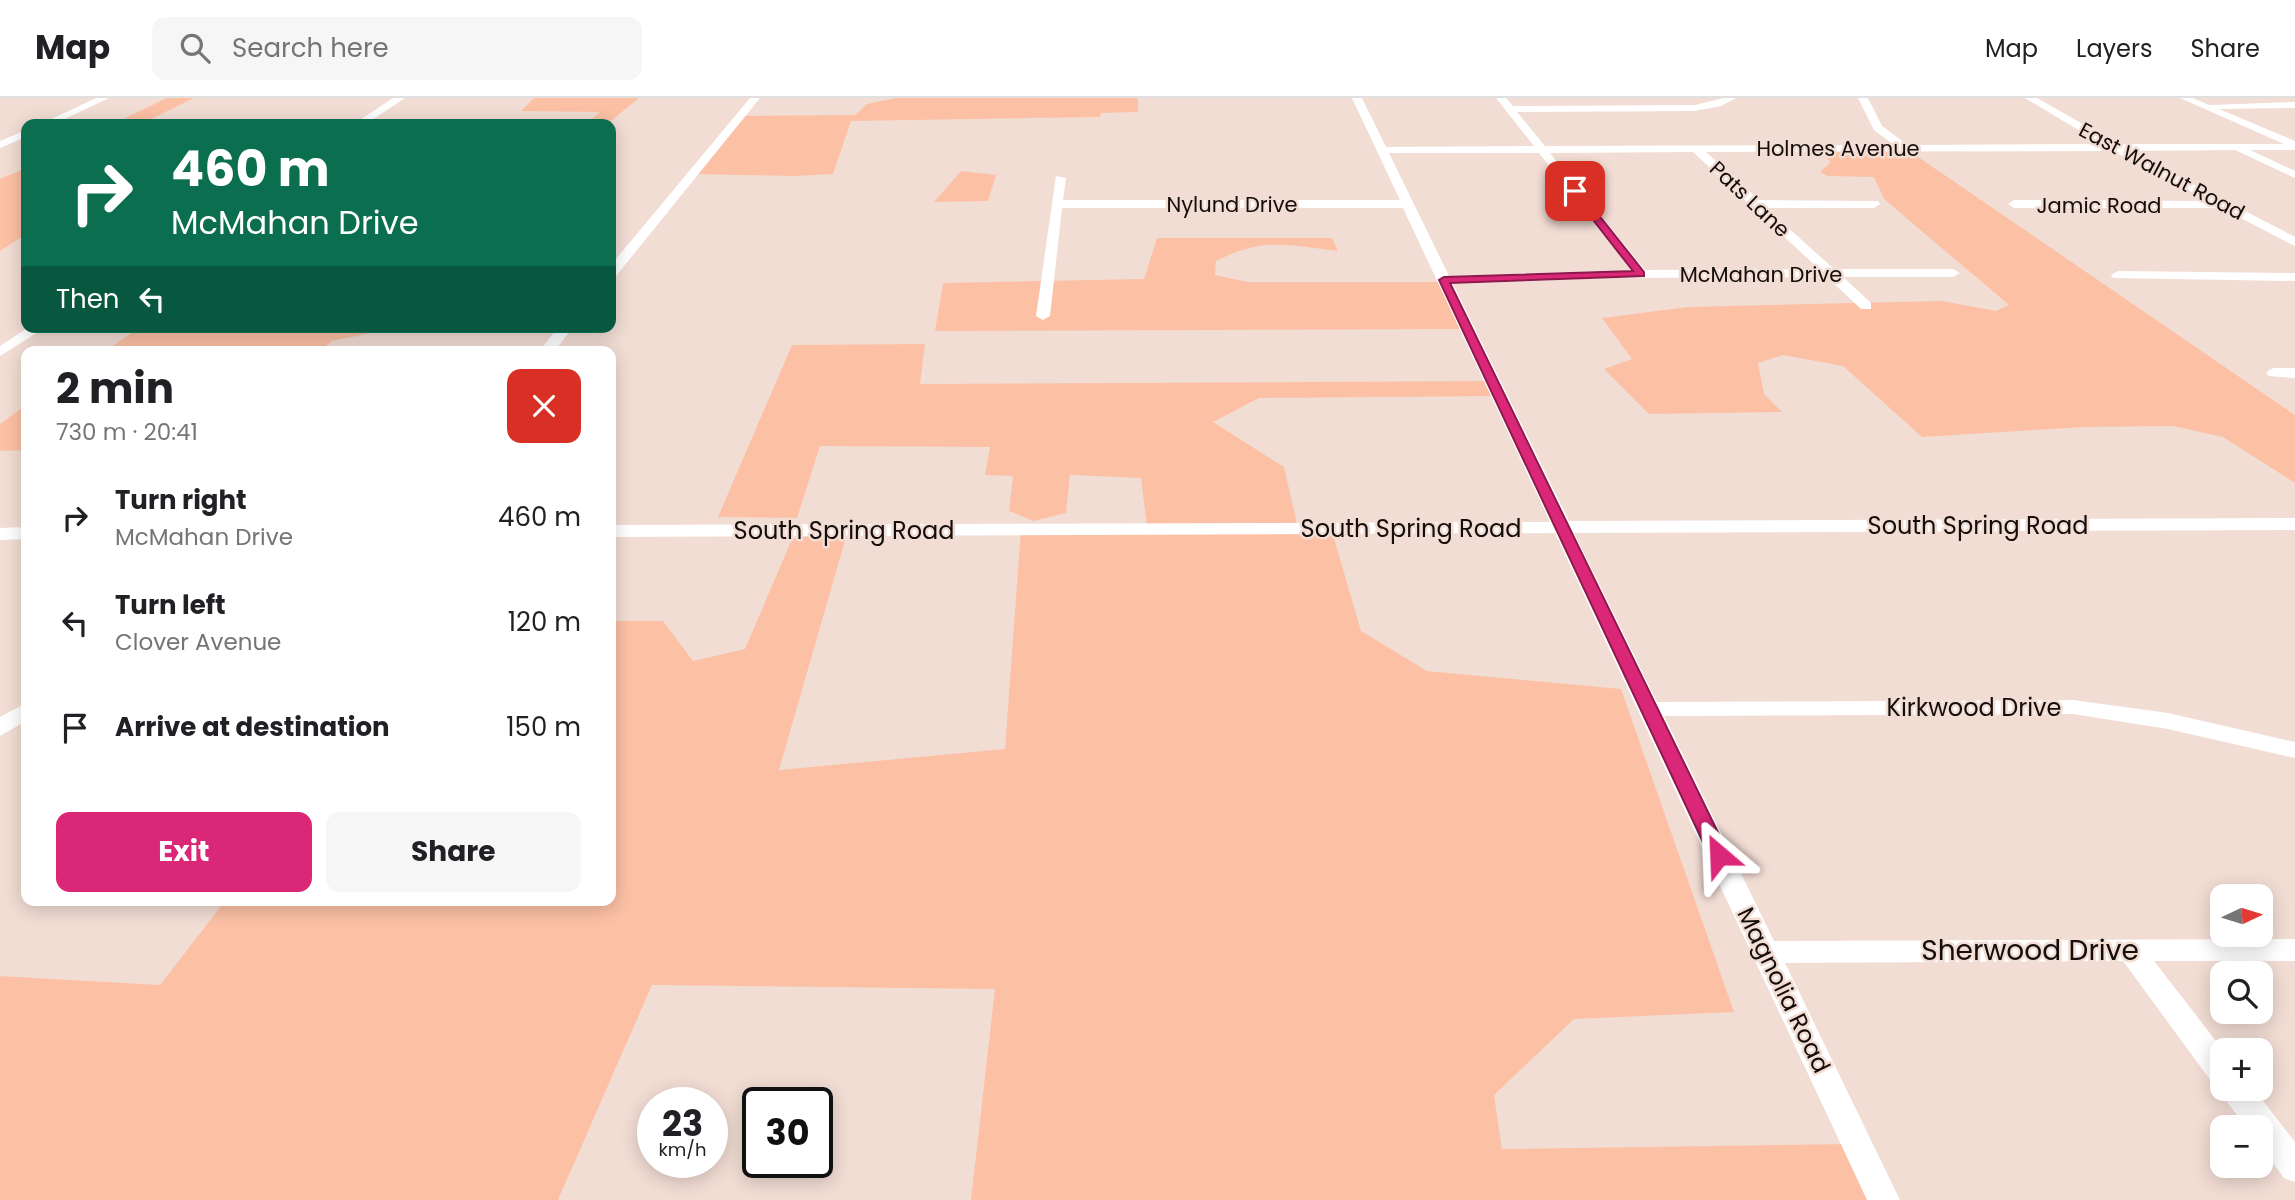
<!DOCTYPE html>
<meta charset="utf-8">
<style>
body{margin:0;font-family:Poppins,sans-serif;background:#f6f6f6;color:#202124;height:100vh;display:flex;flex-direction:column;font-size:26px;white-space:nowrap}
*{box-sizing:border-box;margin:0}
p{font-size:23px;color:#757577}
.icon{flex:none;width:38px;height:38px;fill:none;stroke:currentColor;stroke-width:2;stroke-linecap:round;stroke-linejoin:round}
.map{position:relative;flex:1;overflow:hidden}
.details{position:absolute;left:21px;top:248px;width:595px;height:560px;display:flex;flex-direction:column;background:#fff;border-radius:14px;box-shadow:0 4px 18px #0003}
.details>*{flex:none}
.guide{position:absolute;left:21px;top:21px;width:595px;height:214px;border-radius:14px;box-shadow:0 4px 18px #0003;background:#0b6e4f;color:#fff;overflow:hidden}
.needle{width:46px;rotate:86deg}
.tools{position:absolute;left:2210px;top:786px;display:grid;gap:14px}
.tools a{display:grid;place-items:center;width:63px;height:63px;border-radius:14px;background:#fff;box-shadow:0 4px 18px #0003;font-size:35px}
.speed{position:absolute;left:637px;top:989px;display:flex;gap:14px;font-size:35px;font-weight:700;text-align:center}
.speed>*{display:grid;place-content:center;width:91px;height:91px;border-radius:50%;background:#fff;box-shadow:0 4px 18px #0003;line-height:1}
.speed small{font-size:18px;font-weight:400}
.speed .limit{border:4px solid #111;border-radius:10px;background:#fff;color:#111}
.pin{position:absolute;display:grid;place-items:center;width:60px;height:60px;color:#fff;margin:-30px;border-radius:14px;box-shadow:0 4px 10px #0006}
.me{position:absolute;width:77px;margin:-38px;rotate:334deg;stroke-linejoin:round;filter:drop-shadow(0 0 5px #0008)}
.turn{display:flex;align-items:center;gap:24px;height:147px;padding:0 35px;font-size:32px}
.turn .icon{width:91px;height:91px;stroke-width:2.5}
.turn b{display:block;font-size:49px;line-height:60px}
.then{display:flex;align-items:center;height:66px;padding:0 35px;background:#0003;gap:14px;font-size:26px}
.round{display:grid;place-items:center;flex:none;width:74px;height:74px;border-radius:14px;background:#f6f6f6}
.headline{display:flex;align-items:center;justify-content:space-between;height:119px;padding:0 35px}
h1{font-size:42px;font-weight:700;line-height:52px}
.cta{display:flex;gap:14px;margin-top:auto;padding:14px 35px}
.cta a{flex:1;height:80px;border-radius:14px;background:#db2777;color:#fff;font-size:28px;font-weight:700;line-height:80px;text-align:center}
.cta a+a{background:#f6f6f6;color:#202124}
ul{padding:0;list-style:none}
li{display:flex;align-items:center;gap:21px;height:105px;padding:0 35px}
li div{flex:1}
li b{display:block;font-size:26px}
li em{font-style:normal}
header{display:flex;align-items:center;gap:42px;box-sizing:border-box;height:98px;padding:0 35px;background:#fff;border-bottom:2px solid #e0e0e0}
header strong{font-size:33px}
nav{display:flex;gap:38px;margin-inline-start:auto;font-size:24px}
.search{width:490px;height:63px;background:#f6f6f6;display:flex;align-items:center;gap:18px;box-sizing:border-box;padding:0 24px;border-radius:14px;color:#757577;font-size:26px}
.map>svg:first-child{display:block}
.green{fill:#fcc1a5}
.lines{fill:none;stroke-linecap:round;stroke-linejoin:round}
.minor{fill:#fff;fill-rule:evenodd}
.route{fill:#db2777;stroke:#8e194d;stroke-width:2}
.labels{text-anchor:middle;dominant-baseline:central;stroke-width:5;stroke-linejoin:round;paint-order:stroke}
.far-street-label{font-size:21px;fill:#140d0a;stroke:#f2ddd4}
.street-label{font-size:24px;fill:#140d0a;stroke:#f2ddd4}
.near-street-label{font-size:28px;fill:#140d0a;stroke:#f2ddd4}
</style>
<header>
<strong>Map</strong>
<div class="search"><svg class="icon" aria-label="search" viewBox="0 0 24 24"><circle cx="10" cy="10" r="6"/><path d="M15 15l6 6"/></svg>Search here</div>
<nav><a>Map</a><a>Layers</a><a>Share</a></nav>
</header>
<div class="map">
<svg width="2295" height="1102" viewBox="0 0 2295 1102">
<rect width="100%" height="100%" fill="#f2ddd4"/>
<g class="green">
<path d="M167,0H194L145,24L240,25L113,26Z"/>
<path d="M534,0H639L607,26H586L600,14L521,13Z"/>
<path d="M896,0H1138V14L1101,15L1100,19L851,23L833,76L796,78L693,76L739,18L855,17L867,6Z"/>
<path d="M1814,50H1905L2295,317V385L2223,339L2173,328L2084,329L1922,339L1843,268L1783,257L1758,265L1764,296L1782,314L1649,316L1604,271L1632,261L1602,220L1688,209L1942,203L1996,213L2009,207L1884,101L1874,79L1828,78L1820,74L1831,64Z"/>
<path d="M26,70V136L0,153V81Z"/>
<path d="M961,73L996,77L988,103L934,104Z"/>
<path d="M1157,140H1332L1338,153C1286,147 1265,139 1216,163L1215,177L1248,184H1445L1467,231L935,233L943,185L1144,181Z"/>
<path d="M140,229H399L332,243L318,254H104Z"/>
<path d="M925,246L920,286L1494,283L1501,298L1259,300L1213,324L1284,369L1298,430H1331L1361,533L1427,573L1621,591L1734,914L1574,921L1494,997L1502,1051L1852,1046L1878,1102H971L995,891L652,887L558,1102H0V878L160,887L225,803H611V523H663L693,563L745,551L792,441L848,432L779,672L1005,651L1021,431L1147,429L1141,380L1070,377L1066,415L1034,423L1009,413L1013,378L985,377L990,349L820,348L797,420L718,419L792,247Z"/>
<path d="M26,307V352L0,353V326Z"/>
</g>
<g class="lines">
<g class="minor">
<path d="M96,0H109L54,26H41Z"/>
<path d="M393,0H405L366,26H354Z"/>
<path d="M750,0H760L616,178L611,179V167Z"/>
<path d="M1352,0H1362L1386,49L1534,48L1496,0H1506L1513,8L1695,7L1723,0H1736L1721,8L1695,13L1517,14L1545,48L1894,47L1874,32L1858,0H1868L1882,28L1908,47L2102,46L2025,0H2037L2118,46H2284L2180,0H2193L2209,7L2295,4V10L2219,11L2295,43V52H2250L2295,73V80L2235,52L2129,53L2295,139V148L2221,110H2014L2008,106L2014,102L2209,103L2113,53L1706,54L1759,102L1878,103L1880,106L1874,110H1766L1834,171H1953L1960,175L1953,179H1843L1871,205V211H1861L1827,179L1608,180L1453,186L1569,423L2295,420V432L1574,435L1657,604L2073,602L2168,615L2295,644V660L2168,631L2073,616L1664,618L1774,843L2295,841V863H2154L2223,952L2222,990H2253L2295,1044V1084L2284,1080L2261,1049V1029H2246L2224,1000L2221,987L2211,983L2123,863L1785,865L1900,1102H1867L1555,435L611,439V427L1550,424L1403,110H1062L1050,218L1043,222L1036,218L1056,78L1066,80L1063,102H1400ZM1693,54L1819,171L1645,172L1550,55ZM1389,55H1539L1631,172L1449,178Z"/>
<path d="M26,32V39L0,50V43Z"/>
<path d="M2118,173L2295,175V183L2113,180L2111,177Z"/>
<path d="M29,229H46L0,258V248Z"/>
<path d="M558,229H573L554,254H539Z"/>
<path d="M2274,270H2295V280L2269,278L2266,275L2269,272Z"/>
<path d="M26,429V441L0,442V430Z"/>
<path d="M26,605V623L0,638V619Z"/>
</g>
</g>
<path class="route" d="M1572,91H1578L1644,174V178L1450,185L1729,757L1726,762L1719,764L1712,762L1709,757L1439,182L1444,179L1633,173L1572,95Z"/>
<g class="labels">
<g class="far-street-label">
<text x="1838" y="50">Holmes Avenue</text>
<text transform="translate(2162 73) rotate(28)">East Walnut Road</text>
<text transform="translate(1750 101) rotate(43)">Pats Lane</text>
<text x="1232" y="106">Nylund Drive</text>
<text x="2099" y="107">Jamic Road</text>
<text x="1761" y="176">McMahan Drive</text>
</g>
<g class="street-label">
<text x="1978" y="427">South Spring Road</text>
<text x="1411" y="430">South Spring Road</text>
<text x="844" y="432">South Spring Road</text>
<text x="1974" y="609">Kirkwood Drive</text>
<text transform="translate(1784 892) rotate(64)">Magnolia Road</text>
</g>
<g class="near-street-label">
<text x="2030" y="852">Sherwood Drive</text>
</g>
</g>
</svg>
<div class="tools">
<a><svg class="needle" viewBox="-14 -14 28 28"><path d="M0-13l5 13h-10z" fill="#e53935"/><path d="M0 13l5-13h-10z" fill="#757577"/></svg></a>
<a><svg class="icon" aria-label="search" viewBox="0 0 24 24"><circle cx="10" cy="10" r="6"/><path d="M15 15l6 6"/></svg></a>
<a>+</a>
<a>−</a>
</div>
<div class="speed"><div>23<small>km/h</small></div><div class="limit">30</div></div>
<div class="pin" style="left:1575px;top:93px;background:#d93025"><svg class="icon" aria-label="arrive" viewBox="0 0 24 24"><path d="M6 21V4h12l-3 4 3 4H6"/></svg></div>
<svg class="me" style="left:1719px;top:757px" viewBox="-20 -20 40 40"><path d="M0-17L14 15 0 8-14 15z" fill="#db2777" stroke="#fff" stroke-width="4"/></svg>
<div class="guide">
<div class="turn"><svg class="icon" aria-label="right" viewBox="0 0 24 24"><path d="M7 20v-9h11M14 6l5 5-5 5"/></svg><div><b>460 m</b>McMahan Drive</div></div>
<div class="then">Then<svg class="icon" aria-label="left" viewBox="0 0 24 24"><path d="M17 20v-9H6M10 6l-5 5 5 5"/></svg></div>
</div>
<section class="details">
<div class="headline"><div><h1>2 min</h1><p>730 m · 20:41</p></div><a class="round" style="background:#d93025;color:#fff"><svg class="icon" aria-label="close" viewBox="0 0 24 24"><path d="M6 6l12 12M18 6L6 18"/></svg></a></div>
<ul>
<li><svg class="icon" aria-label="right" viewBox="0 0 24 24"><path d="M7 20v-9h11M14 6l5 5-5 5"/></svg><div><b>Turn right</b><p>McMahan Drive</p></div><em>460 m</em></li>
<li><svg class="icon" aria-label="left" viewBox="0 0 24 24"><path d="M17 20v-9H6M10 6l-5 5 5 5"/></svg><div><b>Turn left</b><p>Clover Avenue</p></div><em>120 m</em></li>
<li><svg class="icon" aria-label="arrive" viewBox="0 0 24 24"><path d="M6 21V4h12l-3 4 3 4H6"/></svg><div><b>Arrive at destination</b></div><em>150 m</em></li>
</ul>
<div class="cta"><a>Exit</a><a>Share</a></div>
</section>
</div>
